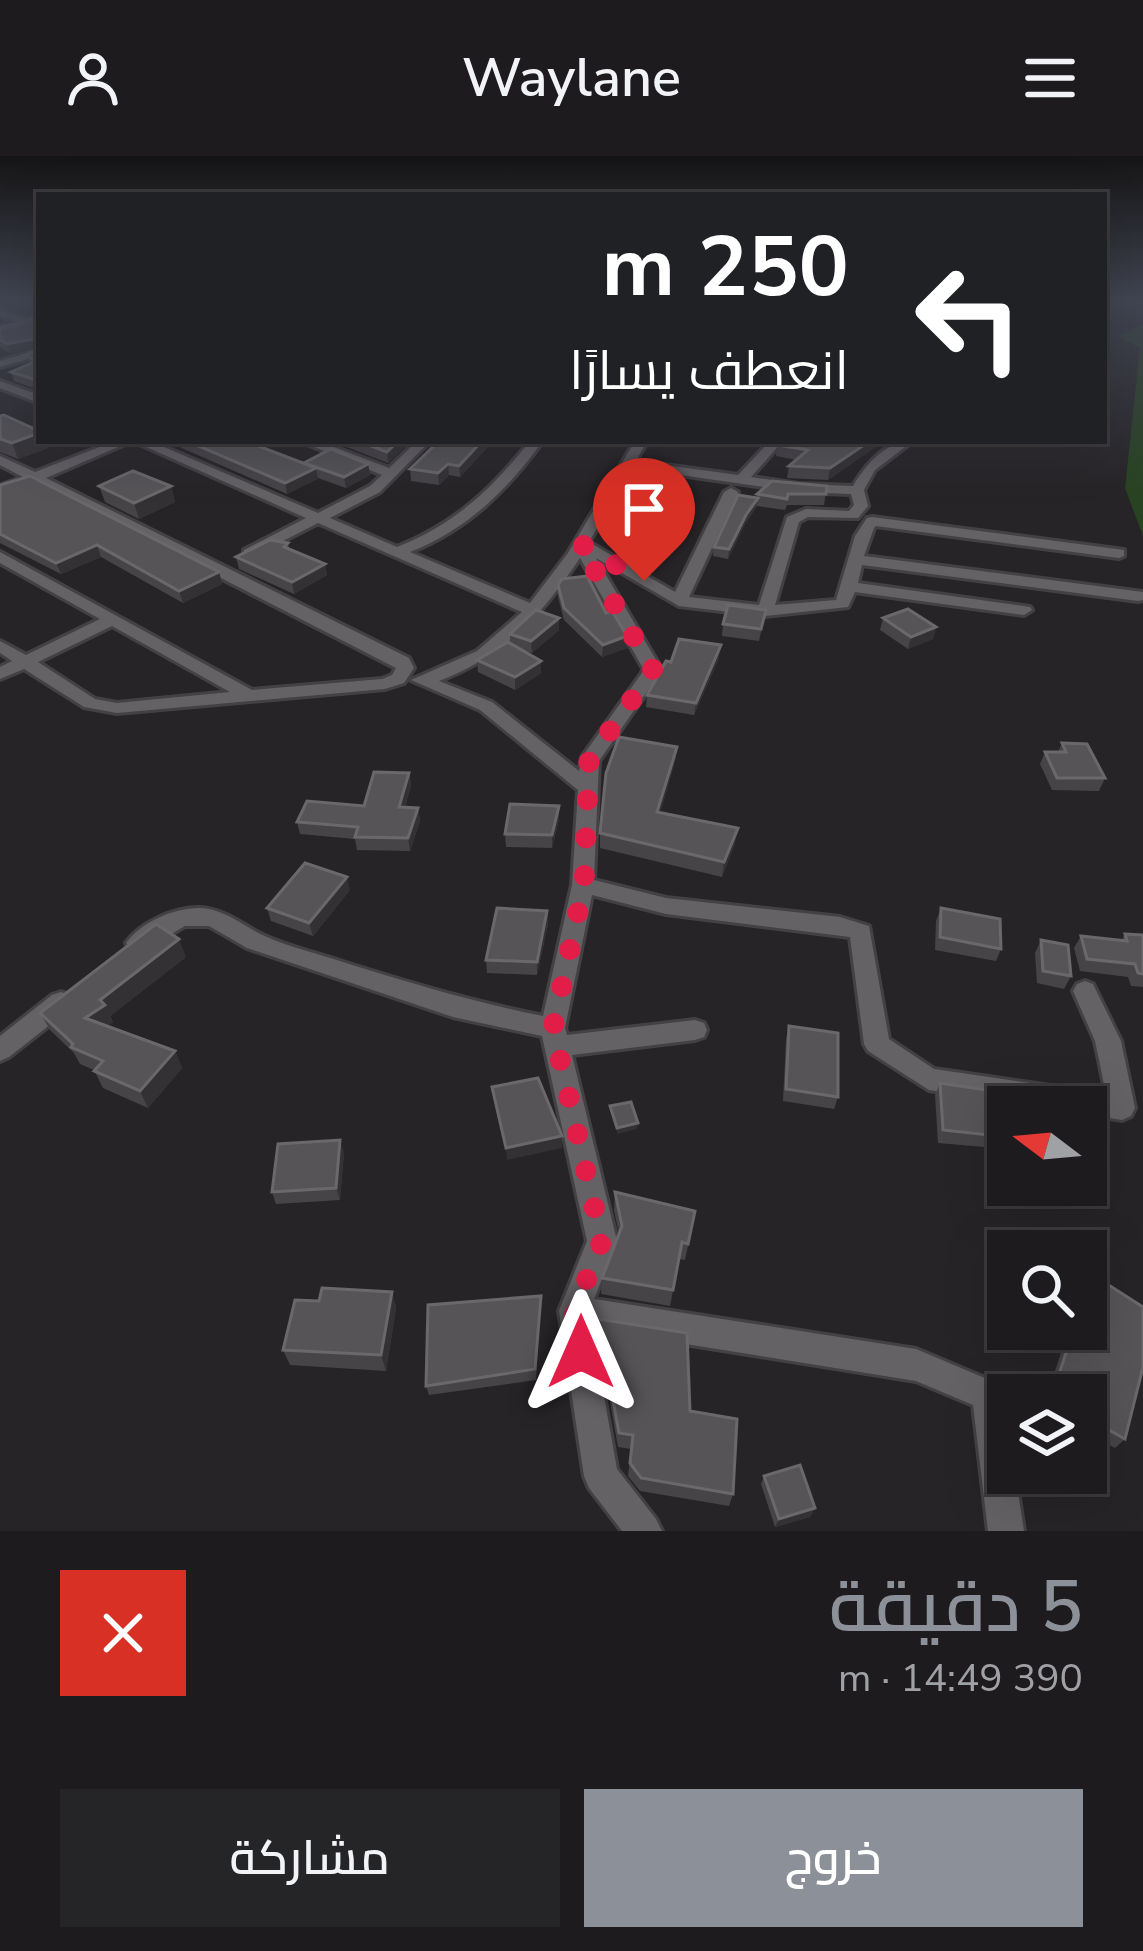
<!DOCTYPE html>
<html lang="ar">
<meta charset="utf-8">
<style>
body{margin:0;font-family:"Nunito Sans",Cairo,sans-serif;background:#252426;color:#f1f3f6;direction:rtl;height:100vh;display:flex;flex-direction:column;font-size:45px;white-space:nowrap}
*{box-sizing:border-box;margin:0}
p{font-size:39px;color:#a0a1a4}
.icon{flex:none;width:66px;height:66px;fill:none;stroke:currentColor;stroke-width:2;stroke-linecap:round;stroke-linejoin:round}
.map{position:relative;height:1375px;overflow:hidden;direction:ltr}
.drawer{display:flex;flex-direction:column;background:#1d1b1d;flex:1}
.drawer>*{flex:none}
.top-card{position:absolute;left:36px;top:36px;width:1071px;height:252px;border-radius:0px;box-shadow:0 12px 48px #0002,0 0 0 3px #3b393b;direction:rtl;background:#202124;color:#fff;overflow:hidden}
.needle{width:78px;rotate:286deg}
.tools{position:absolute;left:987px;top:930px;display:grid;gap:24px}
.tools a{display:grid;place-items:center;width:120px;height:120px;border-radius:0px;background:#1d1b1d;box-shadow:0 12px 48px #0002,0 0 0 3px #3b393b;font-size:60px}
.pin{position:absolute;display:grid;place-items:center;width:102px;height:102px;color:#fff;margin:-123px -51px;border-radius:50% 50% 50% 0;rotate:-45deg;box-shadow:0 0 12px #0007}
.pin .icon{rotate:45deg}
.me{position:absolute;width:132px;margin:-66px;rotate:0deg;stroke-linejoin:round;filter:drop-shadow(0 0 9px #0008)}
.turn{display:flex;align-items:center;gap:42px;height:252px;padding:0 60px;font-size:54px}
.turn .icon{width:156px;height:156px;stroke-width:2.5}
.turn b{display:block;font-size:84px;line-height:102px}
.round{display:grid;place-items:center;flex:none;width:126px;height:126px;border-radius:0px;background:#252426}
.headline{display:flex;align-items:center;justify-content:space-between;height:204px;padding:0 60px}
h1{font-size:72px;font-weight:600;line-height:90px;color:#8c9099}
.button{display:flex;gap:24px;margin-top:auto;padding:24px 60px}
.button a{flex:1;height:138px;border-radius:0px;background:#8c9099;color:#fff;font-size:48px;font-weight:600;line-height:138px;text-align:center}
.button a+a{background:#252426;color:#f1f3f6}
header{display:flex;justify-content:space-between;align-items:center;height:156px;padding:0 60px;background:#1d1b1d;font-size:54px;font-weight:600}
.map>svg:first-child{display:block}
.green{fill:#284321}
.lines{fill:none;stroke-linecap:round;stroke-linejoin:round}
.street-casing{stroke:#444144;stroke-width:6}
.secondary-casing{stroke:#444144;stroke-width:6}
.street{fill:#656266;fill-rule:evenodd}
.secondary{fill:#82678a;fill-rule:evenodd}
.wall{fill:#474448}
.shaded-wall{fill:#343134}
.building{fill:#565457;stroke:#6a686b;stroke-width:3}
.route{stroke:#e11d48;stroke-width:21;stroke-dasharray:0 37.8}
</style>
<header><svg class="icon" aria-label="menu" viewBox="0 0 24 24"><path d="M4 6h16M4 12h16M4 18h16"/></svg>Waylane<svg class="icon" aria-label="person" viewBox="0 0 24 24"><circle cx="12" cy="8" r="4"/><path d="M4 21q1-7 8-7t8 7"/></svg></header>
<div class="map">
<svg width="1143" height="1375" viewBox="0 0 1143 1375">
<rect width="100%" height="100%" fill="#272427"/>
<path class="green" d="M1143,168V380L1125,332L1140,192L1118,180Z"/>
<g class="lines">
<defs>
<g id="street">
<path d="M0,154L32,165L33,167L28,170L0,160Z"/>
<path d="M39,194V200L0,211V205Z"/>
<path d="M0,225L39,239V247L0,232Z"/>
<path d="M115,285H132L46,322L409,502L414,512L404,527L385,533L117,557L84,551L24,513L0,523V511L12,505L0,497V485L26,499L100,463L0,407V396L252,534L382,523L392,519L396,512L34,326L0,339V330L23,321L0,309V300L35,316ZM112,470L230,536L117,547L95,543L38,506Z"/>
<path d="M133,285H150L318,357L370,330L382,319L300,285H318L389,312L417,285H430L380,336L330,362L397,391C455,368 492,333 530,285H543C506,335 468,373 410,396L530,447L568,397L635,285H647L636,305L738,319L770,285H783L751,321L799,328L853,330C866,308 886,285 913,285L875,314L864,334L868,350L858,362L808,361L799,366L775,449L836,444L855,380L867,362L872,361L1124,394V400L1119,402L876,370L874,372L864,400L1143,436V444L1138,445L862,409L858,427L1030,451L1032,454L1024,459L855,436L848,451L765,460L679,450L596,402L662,514L599,605L594,724L666,742L840,761L869,770L889,883L934,913L1106,938L1095,885L1073,835L1077,828L1085,825L1093,828L1121,885L1135,952L1131,960L1122,964L1086,958V951H1040L929,934L868,895L864,888L850,781L666,758L592,739L565,872L567,879L695,864L704,867L707,874L704,881L695,884L572,899L617,1085L594,1143L916,1193L999,1228L1008,1266V1317H1015L1024,1375H988L973,1249L916,1225L592,1173L617,1313L656,1363L662,1375H622L589,1332L584,1320L559,1155L587,1085L542,880L453,861L247,792L209,770H185L146,793H130L126,787C141,766 174,752 199,752C226,753 244,771 267,781C292,792 320,798 346,807C413,828 474,846 543,860L572,729L578,634L480,554L411,524L477,495L522,456L318,367L254,400H244V394L306,362ZM632,312L799,336L851,338L854,349L849,355L806,353L787,361L759,449L689,441L738,336L731,332L724,336L675,436L630,410L641,381L639,378H629L618,403L589,386ZM580,402L644,514L582,601L579,615L492,546L439,525C506,499 540,461 580,402Z"/>
<path d="M61,836L70,839L73,846L70,853L9,901L0,905V880L52,839Z"/>
</g>
<path id="secondary" d="M39,160V169L0,180V170Z"/>
</defs>
<use href="#street" class="street-casing"/>
<use href="#secondary" class="secondary-casing"/>
<use href="#street" class="street"/>
<use href="#secondary" class="secondary"/>
</g>
<g class="wall">
<path d="M35,165L10,197L0,191V173Z"/>
<path d="M39,194V234L14,225L11,216L29,208L25,199Z"/>
<path d="M0,260L48,292L18,303L0,296Z"/>
<path d="M174,285H245L304,307L368,308L370,319L346,332L318,322L287,338L175,289Z"/>
<path d="M346,285H411L388,307L347,291Z"/>
<path d="M439,285H493L460,321L449,319L439,329L411,325L410,313Z"/>
<path d="M777,289H878L828,324L787,322L789,310L797,304L776,300Z"/>
<path d="M670,318L669,334L657,362L620,357V340Z"/>
<path d="M0,329L219,416L222,428L183,447L101,401L61,418L0,387Z"/>
<path d="M99,330H171L175,346L139,363L105,346Z"/>
<path d="M827,330L824,349H787L785,354L757,350L745,368L728,403L713,400L714,391L757,342V338Z"/>
<path d="M288,387L289,393L325,408L327,419L294,438L239,413L236,401Z"/>
<path d="M558,429L627,492L602,501L564,464L558,441Z"/>
<path d="M766,454L759,485L722,480L723,468Z"/>
<path d="M883,462L936,471L933,483L908,493L880,474Z"/>
<path d="M559,474L532,497L522,494L541,517L515,534L478,516L477,504L510,487V478Z"/>
<path d="M719,502L694,559L646,551L647,539Z"/>
<path d="M1062,587L1105,622L1099,635L1052,634L1040,608L1045,596H1058Z"/>
<path d="M677,591L675,605L660,657L735,687L722,721L600,692V677Z"/>
<path d="M409,617L411,629L405,651L418,652L420,665L410,695L357,694L355,683L300,678L297,666L364,650Z"/>
<path d="M559,663L552,692L506,691L505,678Z"/>
<path d="M350,734L313,780L271,765L267,752Z"/>
<path d="M941,752L1001,793L996,805L935,794L936,765Z"/>
<path d="M547,755L548,768L537,819L487,817L486,804Z"/>
<path d="M1125,778L1143,779V831L1131,830L1128,821L1080,815L1074,792L1081,780L1121,785Z"/>
<path d="M1041,784L1071,820L1064,833L1037,827L1035,797Z"/>
<path d="M186,801L110,860L113,866L107,870L175,895L182,912L148,952L103,932L94,914L80,908L74,897L50,874L40,857Z"/>
<path d="M789,870L838,941L834,953L783,945L786,883Z"/>
<path d="M940,927L1046,943H1089L1099,976L1091,988H1086V951H1008V993L938,987L935,939Z"/>
<path d="M344,996L340,1044L276,1048L272,1036Z"/>
<path d="M615,1036L695,1055L685,1104L679,1103L670,1150L601,1138L602,1122L619,1078L614,1054Z"/>
<path d="M1093,1119L1125,1283L1115,1292L1086,1276V1239H1047L1069,1173H1086V1127Z"/>
<path d="M392,1136L396,1152L386,1215L290,1209L283,1194L319,1145Z"/>
<path d="M541,1140L536,1224L429,1239L426,1230Z"/>
<path d="M598,1163L690,1255L733,1338L729,1350L640,1335L628,1320L631,1293L618,1291L598,1178Z"/>
<path d="M764,1320L815,1352L810,1361L775,1371L761,1328Z"/>
</g>
<g class="shaded-wall">
<path d="M39,182V191L10,197L7,188Z"/>
<path d="M39,277V285H45L48,292L18,303L12,287Z"/>
<path d="M398,285H411L388,307L387,296Z"/>
<path d="M482,285H493L460,321L459,310Z"/>
<path d="M870,285H878V289L828,324L830,312Z"/>
<path d="M368,308L370,319L346,332L344,321Z"/>
<path d="M448,308L449,319L439,329L438,317Z"/>
<path d="M316,312L318,323L287,338L285,327Z"/>
<path d="M670,318L669,334L657,362L658,345Z"/>
<path d="M171,330L175,346L139,363L134,347Z"/>
<path d="M758,342L756,351L745,368L728,403L729,393L746,359Z"/>
<path d="M97,389L101,401L61,418L56,407Z"/>
<path d="M325,408L327,419L294,438L292,426Z"/>
<path d="M219,416L222,428L183,447L179,435Z"/>
<path d="M559,462V474L532,497L531,485Z"/>
<path d="M936,471L933,483L908,493L911,481Z"/>
<path d="M627,480V492L602,501L603,489Z"/>
<path d="M721,489L719,502L694,559L696,547Z"/>
<path d="M541,505V517L515,534V521Z"/>
<path d="M677,591L675,605L656,671L657,656Z"/>
<path d="M409,617L411,629L401,664L399,651Z"/>
<path d="M559,650V663L552,692V679Z"/>
<path d="M418,652L420,665L410,695L408,682Z"/>
<path d="M738,672L735,687L722,721L724,706Z"/>
<path d="M347,721L350,734L313,780L309,767Z"/>
<path d="M547,755L548,768L537,819V806Z"/>
<path d="M179,783L186,801L110,860L113,866L94,880L85,862L100,844Z"/>
<path d="M175,895L182,912L148,952L140,935Z"/>
<path d="M638,967L637,973L617,978V972Z"/>
<path d="M562,980V992L507,1004L506,992Z"/>
<path d="M340,984L344,996L340,1044L336,1032Z"/>
<path d="M392,1136L396,1152L386,1215L381,1199Z"/>
<path d="M815,1352L810,1361L775,1371L779,1363Z"/>
</g>
<g class="building">
<path d="M35,165L39,167V184V182L7,188L0,184V173Z"/>
<path d="M39,194V225L11,216L36,205L25,199Z"/>
<path d="M4,259L39,275V277L12,287L0,283V260Z"/>
<path d="M187,285H245L316,312L285,327Z"/>
<path d="M358,285H398L387,296Z"/>
<path d="M439,285H482L459,310L448,308L438,317L410,313Z"/>
<path d="M780,285H870L830,312L789,310L808,294L777,289Z"/>
<path d="M331,293L368,308L344,321L304,307Z"/>
<path d="M637,314L670,318L658,345L620,340Z"/>
<path d="M133,315L171,330L134,347L99,330Z"/>
<path d="M30,320L219,416L179,435L97,389L56,407L0,378V329Z"/>
<path d="M772,325L827,330L826,338H788L787,343L757,338Z"/>
<path d="M738,339L758,342L746,359L729,393L714,391Z"/>
<path d="M270,384L288,387L284,391L325,408L292,426L236,401Z"/>
<path d="M587,420L606,457L612,455L627,480L603,489L564,452L558,429L562,423Z"/>
<path d="M728,449L766,454L761,473L723,468Z"/>
<path d="M908,453L936,471L911,481L883,462Z"/>
<path d="M536,454L559,462L531,485L510,478Z"/>
<path d="M679,483L721,489L696,547L647,539L666,505L671,506Z"/>
<path d="M508,486L541,505L515,521L477,504Z"/>
<path d="M619,581L677,591L657,656L738,672L724,706L600,677L606,617Z"/>
<path d="M1062,587L1087,588L1105,622H1057L1045,596H1066Z"/>
<path d="M374,616L409,617L399,651L418,652L408,682L355,681L358,671L297,666L307,645L364,650Z"/>
<path d="M510,648L559,650L552,679L505,678Z"/>
<path d="M305,707L347,721L309,767L267,752Z"/>
<path d="M497,752L547,755L537,806L486,804Z"/>
<path d="M941,752L1000,763L1001,793L940,781Z"/>
<path d="M156,768L179,783L100,844L105,849L85,862L175,895L140,935L94,915L103,905L71,891L73,888L40,857Z"/>
<path d="M1125,778L1143,779V818L1138,817L1135,808L1087,803L1081,780L1127,785Z"/>
<path d="M1041,784L1068,789L1071,820L1043,815Z"/>
<path d="M789,870L838,877V941L786,933Z"/>
<path d="M538,922L562,980L506,992L492,931Z"/>
<path d="M940,927L1046,943H1089L1099,976L1086,975V951H1008V981L943,974Z"/>
<path d="M631,946L638,967L617,972L610,950Z"/>
<path d="M340,984L336,1032L272,1036L278,988Z"/>
<path d="M615,1036L695,1055L688,1088L682,1086L673,1134L602,1122L622,1070Z"/>
<path d="M1093,1119L1143,1151V1211L1125,1283L1086,1261V1239H1052L1074,1173H1086V1138Z"/>
<path d="M322,1132L392,1136L381,1199L283,1194L295,1144L319,1145Z"/>
<path d="M541,1140L535,1213L426,1230L428,1149Z"/>
<path d="M598,1163L687,1177L690,1255L737,1263L733,1338L641,1322L630,1307L633,1279L619,1277Z"/>
<path d="M800,1309L815,1352L779,1363L764,1320Z"/>
</g>
<linearGradient id="sky" x2="0" y2="1"><stop stop-color="#151415"/><stop offset="0.43" stop-color="#414552"/><stop offset="1" stop-color="#414552" stop-opacity="0"/></linearGradient>
<rect width="1143" height="336" fill="url(#sky)"/>
<g class="lines">
<path class="route" d="M581,1196L574,1155L602,1085L553,872L584,729L589,605L653,514L579,387L644,425"/>
</g>
</svg>
<div class="tools">
<a><svg class="needle" viewBox="-14 -14 28 28"><path d="M0-13l5 13h-10z" fill="#e53935"/><path d="M0 13l5-13h-10z" fill="#a0a1a4"/></svg></a>
<a><svg class="icon" aria-label="search" viewBox="0 0 24 24"><circle cx="10" cy="10" r="6"/><path d="M15 15l6 6"/></svg></a>
<a><svg class="icon" aria-label="layers" viewBox="0 0 24 24"><path d="M12 4l9 5-9 5-9-5zM3 14l9 5 9-5"/></svg></a>
</div>
<div class="pin" style="left:644px;top:425px;background:#d93025"><svg class="icon" aria-label="arrive" viewBox="0 0 24 24"><path d="M6 21V4h12l-3 4 3 4H6"/></svg></div>
<svg class="me" style="left:581px;top:1196px" viewBox="-20 -20 40 40"><path d="M0-17L14 15 0 8-14 15z" fill="#e11d48" stroke="#fff" stroke-width="4"/></svg>
<div class="top-card">
<div class="turn"><svg class="icon" aria-label="left" viewBox="0 0 24 24"><path d="M17 20v-9H6M10 6l-5 5 5 5"/></svg><div><b>250 m</b>انعطف يسارًا</div></div>
</div>
</div>
<section class="drawer">
<div class="headline"><div><h1>5 دقيقة</h1><p>390 m · 14:49</p></div><a class="round" style="background:#d93025;color:#fff"><svg class="icon" aria-label="close" viewBox="0 0 24 24"><path d="M6 6l12 12M18 6L6 18"/></svg></a></div>
<div class="button"><a>خروج</a><a>مشاركة</a></div>
</section>
